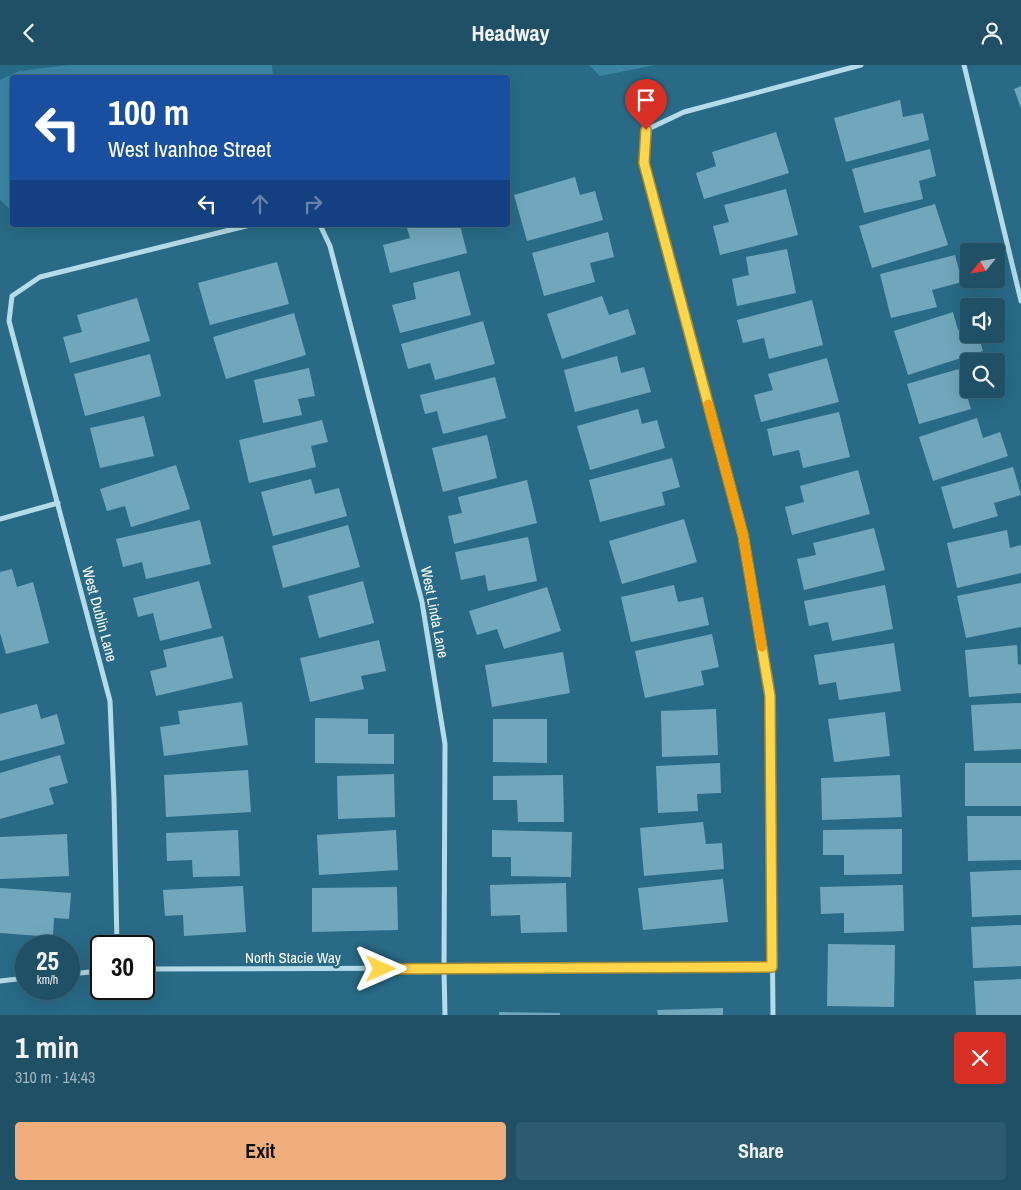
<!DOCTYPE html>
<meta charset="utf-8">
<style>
body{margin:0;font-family:"Archivo Narrow",sans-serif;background:#2c5a6e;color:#f1f3f6;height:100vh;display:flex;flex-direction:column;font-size:19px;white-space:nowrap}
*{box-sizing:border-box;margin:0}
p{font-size:16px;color:#a1b5bf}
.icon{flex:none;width:28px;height:28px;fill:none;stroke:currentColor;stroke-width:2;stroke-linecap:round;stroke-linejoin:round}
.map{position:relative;height:950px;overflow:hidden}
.drawer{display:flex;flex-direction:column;background:#1f5065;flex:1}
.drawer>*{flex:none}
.top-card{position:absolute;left:10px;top:10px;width:500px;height:152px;border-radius:5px;box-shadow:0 5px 20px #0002,0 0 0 1px #3c6779;background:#1a4fa0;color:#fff;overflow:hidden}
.needle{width:32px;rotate:240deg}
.tools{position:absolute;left:960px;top:178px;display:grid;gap:10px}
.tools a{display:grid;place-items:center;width:45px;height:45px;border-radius:5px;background:#1f5065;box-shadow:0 5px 20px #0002,0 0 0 1px #3c6779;font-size:25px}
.speed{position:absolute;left:15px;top:870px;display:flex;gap:10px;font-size:25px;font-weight:700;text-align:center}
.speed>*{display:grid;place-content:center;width:65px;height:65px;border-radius:50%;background:#1f5065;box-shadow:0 5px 20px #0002,0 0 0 1px #3c6779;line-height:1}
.speed small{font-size:12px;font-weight:400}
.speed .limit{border:2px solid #111;border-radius:8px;background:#fff;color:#111}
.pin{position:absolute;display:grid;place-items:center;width:42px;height:42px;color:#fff;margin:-51px -21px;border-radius:50% 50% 50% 0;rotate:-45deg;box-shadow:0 0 5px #0007}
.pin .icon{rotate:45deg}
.me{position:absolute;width:55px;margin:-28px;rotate:90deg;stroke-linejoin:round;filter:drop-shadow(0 0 4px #0008)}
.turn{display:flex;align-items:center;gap:18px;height:105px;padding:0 15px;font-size:22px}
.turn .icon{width:65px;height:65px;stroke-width:2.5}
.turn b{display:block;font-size:35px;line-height:42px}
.lanes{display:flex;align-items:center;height:48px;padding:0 15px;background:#0003;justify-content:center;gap:25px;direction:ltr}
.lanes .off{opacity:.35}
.round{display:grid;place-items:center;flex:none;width:52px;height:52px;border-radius:5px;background:#2c5a6e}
.overview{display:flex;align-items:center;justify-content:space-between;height:85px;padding:0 15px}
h1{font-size:30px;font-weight:700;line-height:38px}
.cta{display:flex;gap:10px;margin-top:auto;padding:10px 15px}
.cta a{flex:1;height:58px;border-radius:5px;background:#efae7c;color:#111;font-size:20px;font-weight:700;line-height:58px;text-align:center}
.cta a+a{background:#2c5a6e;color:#f1f3f6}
header{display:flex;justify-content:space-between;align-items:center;height:65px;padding:0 15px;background:#1f5065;font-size:22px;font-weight:700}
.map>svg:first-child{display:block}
.green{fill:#3b85a2}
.building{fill:#71a7bd}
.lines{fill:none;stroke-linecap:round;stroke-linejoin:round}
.street{stroke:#b5dae8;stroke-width:5}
.route-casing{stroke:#a68a30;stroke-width:12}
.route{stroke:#ffd54a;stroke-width:9}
.slow{stroke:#f59e0b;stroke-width:9}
.labels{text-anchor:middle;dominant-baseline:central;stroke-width:5;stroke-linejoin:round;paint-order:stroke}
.street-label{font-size:15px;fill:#fff;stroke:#296b87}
</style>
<header><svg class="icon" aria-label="back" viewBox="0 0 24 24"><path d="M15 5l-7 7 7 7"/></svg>Headway<svg class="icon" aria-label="person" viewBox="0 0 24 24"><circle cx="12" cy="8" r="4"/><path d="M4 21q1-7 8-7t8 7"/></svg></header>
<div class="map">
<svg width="1021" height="950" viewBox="0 0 1021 950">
<rect width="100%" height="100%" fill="#296b87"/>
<g class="green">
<path d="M69,0H272L273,12H12V146L0,135V15L19,6Z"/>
<path d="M589,0H655L600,11Z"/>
</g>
<g class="building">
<path d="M1021,21V43L1014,24Z"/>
<path d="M900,35L903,52L923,48L929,75L846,97L834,53Z"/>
<path d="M776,67L789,108L704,134L696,108L716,101L712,87Z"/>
<path d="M930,84L936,111L919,116L923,134L864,148L852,104Z"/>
<path d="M575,112L580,130L595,126L603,155L527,176L514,130Z"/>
<path d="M786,124L798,170L720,190L713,161L729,157L724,140Z"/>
<path d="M935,139L948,180L872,203L859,161Z"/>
<path d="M406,160H460L467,188L390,208L383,180L410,173Z"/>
<path d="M608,167L614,192L590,198L595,217L544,231L532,188Z"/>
<path d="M787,184L796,228L737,241L732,214L749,210L746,192Z"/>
<path d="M955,190L962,217L932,225L937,242L891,253L880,209Z"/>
<path d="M277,197L289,239L210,260L198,218Z"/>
<path d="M459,206L471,250L400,268L392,240L416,234L413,218Z"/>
<path d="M602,231L609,250L628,244L636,269L562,294L547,249Z"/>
<path d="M137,233L150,276L70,298L63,272L82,267L77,250Z"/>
<path d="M812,235L823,280L769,294L764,273L743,278L737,255Z"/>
<path d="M953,247L958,265L969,262V269H978L983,286L908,310L894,266Z"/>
<path d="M294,248L306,290L226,314L213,272Z"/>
<path d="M483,256L495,299L435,315L430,298L408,304L401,279Z"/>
<path d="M150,289L161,331L85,351L74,309Z"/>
<path d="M617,291L621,308L644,302L651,327L575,347L564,305Z"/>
<path d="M827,293L839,337L761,357L754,330L773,325L768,309Z"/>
<path d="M969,301V324H991L967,331L971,344L919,359L907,319Z"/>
<path d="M309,303L315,331L298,334L302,350L263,358L254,315Z"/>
<path d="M495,312L506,353L443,369L437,346L425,349L420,330Z"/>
<path d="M638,344L642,359L657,355L665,383L590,405L577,361Z"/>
<path d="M839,347L850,392L803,403L799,385L773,391L767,364Z"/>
<path d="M144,351L154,391L100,403L90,363Z"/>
<path d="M977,353L983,373L1000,367L1008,391L933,416L919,372Z"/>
<path d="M322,355L328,377L311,381L316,402L249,418L239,375Z"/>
<path d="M487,370L497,413L443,427L432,383Z"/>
<path d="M672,393L680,422L662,427L665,440L600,457L589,415Z"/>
<path d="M176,400L190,444L131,462L125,441L107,446L100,424Z"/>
<path d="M1013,402L1021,430L994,438L998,451L953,464L941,422Z"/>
<path d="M858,405L870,449L792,470L785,442L804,437L800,421Z"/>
<path d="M311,414L315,429L339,423L347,451L273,471L261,427Z"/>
<path d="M527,415L537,458L454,479L448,451L462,448L458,432Z"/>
<path d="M684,454L697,497L622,519L609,476Z"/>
<path d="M200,455L211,499L146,514L142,497L123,502L116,474Z"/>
<path d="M348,460L360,502L283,523L272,481Z"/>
<path d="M874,463L885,505L804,525L797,494L816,490L813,478Z"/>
<path d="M1007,465L1010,483L1021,480V508L957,523L947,478Z"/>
<path d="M528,472L537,516L488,526L485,510L461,515L455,487Z"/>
<path d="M12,504L17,522L33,517L49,578L6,589L0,568V507Z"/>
<path d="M199,516L212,563L160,576L153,548L138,552L133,533Z"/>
<path d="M363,516L374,558L319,573L308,531Z"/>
<path d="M1021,518V562L966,573L957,531Z"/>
<path d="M674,520L678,537L703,532L709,560L631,577L621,532Z"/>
<path d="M885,520L893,564L832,576L828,557L809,561L804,536Z"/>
<path d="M547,522L561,566L504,584L497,564L477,570L469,546Z"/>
<path d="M712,569L719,602L701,606L704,620L645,633L635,586Z"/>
<path d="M223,571L233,613L156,631L150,606L167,602L163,585Z"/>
<path d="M379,575L386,606L361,611L364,624L310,637L300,593Z"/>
<path d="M894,578L901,626L839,635L836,617L819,620L814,590Z"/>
<path d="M1017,580L1018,600L1021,599V628L969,632L965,585Z"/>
<path d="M563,587L570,628L492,642L485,600Z"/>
<path d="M242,637L248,680L164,691L160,662L180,659L178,646Z"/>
<path d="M1021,638V684L974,686L971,640Z"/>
<path d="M37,639L41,654L57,649L65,679L0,696V649Z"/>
<path d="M716,644L718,690L662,692L661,646Z"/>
<path d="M885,647L890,691L834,697L828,654Z"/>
<path d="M315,653L368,654V669H394V699L315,698Z"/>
<path d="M493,654H547V698L493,697Z"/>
<path d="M60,690L68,718L49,723L54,739L0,754V708Z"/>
<path d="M720,698L721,728L697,729L698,746L658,748L656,701Z"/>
<rect x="965" y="698" width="56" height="43"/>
<path d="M248,705L251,747L166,752L164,710Z"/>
<path d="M394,709L395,752L338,754L337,711Z"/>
<path d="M563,710L564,757H518L517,735H493V711Z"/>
<path d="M900,710L902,752L822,755L821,713Z"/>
<path d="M967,751H1021V795L968,796Z"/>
<path d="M703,757L706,779L722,778L724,804L644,811L640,763Z"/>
<path d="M902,764V809L844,810V790H823V765Z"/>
<path d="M238,765L240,811L193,812L192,795L167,796L166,768Z"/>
<path d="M396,765L398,805L319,810L317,770Z"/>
<path d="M492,765L572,767L571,812L511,811V792H492Z"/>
<path d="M67,769L69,811L0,814V772Z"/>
<path d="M1021,805V850L972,852L970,807Z"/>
<path d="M723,814L728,857L643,865L638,823Z"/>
<path d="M566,818L567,867L521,868L520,850L491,851L490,820Z"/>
<path d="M903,820L904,866L844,868V848L821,849L820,822Z"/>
<path d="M243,821L246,867L184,871L183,850L165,851L163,825Z"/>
<path d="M397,822L398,865L312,867V823Z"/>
<path d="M0,823L71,828L69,854L54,853L53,872L0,868Z"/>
<path d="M1021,860V901L973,903L971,862Z"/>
<path d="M828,879L895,880L894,942L827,941Z"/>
<path d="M1021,914V950H976L974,916Z"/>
<path d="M723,943V950H658L657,945Z"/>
<path d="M499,947L560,948V950H499Z"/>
</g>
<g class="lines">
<g class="street">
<path d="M964,0L1021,236"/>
<path d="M320,160L330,181L422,537L445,679L444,904L445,950"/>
<path d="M0,454L58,438"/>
<path d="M117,881L114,733L110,636L9,256L12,231L40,212L250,160"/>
<path d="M144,904L773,902"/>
<path d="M69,909L101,906"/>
<path d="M0,916L26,913"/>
<path d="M773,950L770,631L743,470L644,99L646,65L684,47L861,0"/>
</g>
</g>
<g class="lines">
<defs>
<path id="route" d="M381,904L772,902L770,631L743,470L644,98L646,65"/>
</defs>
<use href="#route" class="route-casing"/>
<use href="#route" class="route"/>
<path class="slow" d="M708,339L743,470L762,582"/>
</g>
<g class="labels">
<g class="street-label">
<text transform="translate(435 547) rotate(79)">West Linda Lane</text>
<text transform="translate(100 549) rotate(75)">West Dublin Lane</text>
<text x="293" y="892">North Stacie Way</text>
</g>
</g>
</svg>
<div class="tools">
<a><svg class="needle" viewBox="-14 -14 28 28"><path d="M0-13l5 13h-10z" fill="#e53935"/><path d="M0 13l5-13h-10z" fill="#a1b5bf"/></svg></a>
<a><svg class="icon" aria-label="sound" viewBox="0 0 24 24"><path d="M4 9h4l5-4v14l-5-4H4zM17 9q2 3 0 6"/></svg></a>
<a><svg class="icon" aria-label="search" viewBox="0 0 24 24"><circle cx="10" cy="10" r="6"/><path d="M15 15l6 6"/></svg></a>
</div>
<div class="speed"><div>25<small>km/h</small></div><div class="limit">30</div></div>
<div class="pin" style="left:646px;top:65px;background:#d93025"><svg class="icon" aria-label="arrive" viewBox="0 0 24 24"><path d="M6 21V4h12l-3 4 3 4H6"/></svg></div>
<svg class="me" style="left:381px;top:904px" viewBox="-20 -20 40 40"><path d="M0-17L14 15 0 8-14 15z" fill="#ffd54a" stroke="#fff" stroke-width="4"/></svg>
<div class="top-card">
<div class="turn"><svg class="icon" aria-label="left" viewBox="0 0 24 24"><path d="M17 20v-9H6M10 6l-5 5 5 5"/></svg><div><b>100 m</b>West Ivanhoe Street</div></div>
<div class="lanes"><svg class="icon" aria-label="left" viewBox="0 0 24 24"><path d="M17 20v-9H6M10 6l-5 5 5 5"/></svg><svg class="icon off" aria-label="ahead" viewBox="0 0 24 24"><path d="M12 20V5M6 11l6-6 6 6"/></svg><svg class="icon off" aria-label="right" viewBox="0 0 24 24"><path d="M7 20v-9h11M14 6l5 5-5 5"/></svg></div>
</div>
</div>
<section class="drawer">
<div class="overview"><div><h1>1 min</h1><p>310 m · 14:43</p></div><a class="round" style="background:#d93025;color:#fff"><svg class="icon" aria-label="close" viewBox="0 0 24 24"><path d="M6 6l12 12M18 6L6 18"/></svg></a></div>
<div class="cta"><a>Exit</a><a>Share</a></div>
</section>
